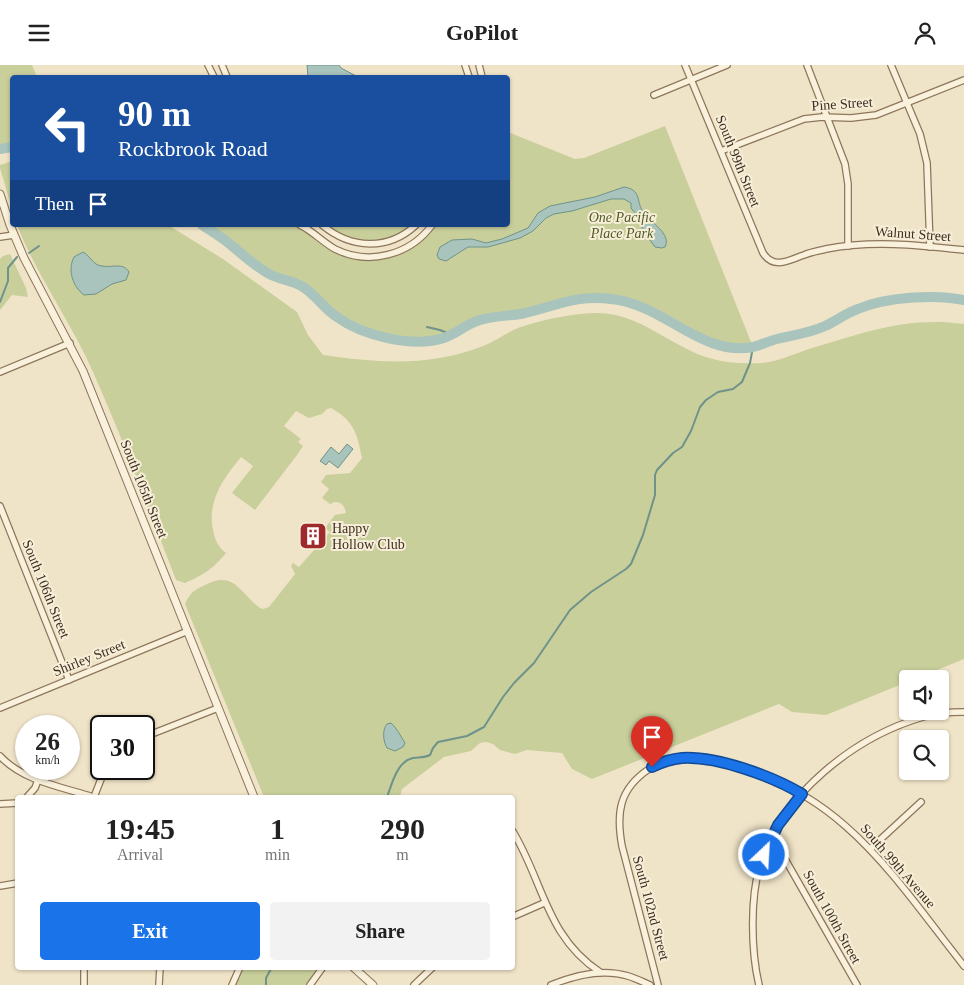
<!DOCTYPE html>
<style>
body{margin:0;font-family:Georgia,serif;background:#f2f2f2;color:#222;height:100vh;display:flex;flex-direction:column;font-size:19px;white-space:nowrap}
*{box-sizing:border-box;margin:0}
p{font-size:16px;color:#767676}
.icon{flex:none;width:28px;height:28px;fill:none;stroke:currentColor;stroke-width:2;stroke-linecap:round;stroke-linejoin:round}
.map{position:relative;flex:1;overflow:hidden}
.sheet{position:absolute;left:15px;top:730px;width:500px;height:175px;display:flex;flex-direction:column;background:#fff;border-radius:5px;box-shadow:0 1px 4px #0004}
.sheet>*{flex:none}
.top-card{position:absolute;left:10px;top:10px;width:500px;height:152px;border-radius:5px;box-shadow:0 1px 4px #0004;background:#1a4fa0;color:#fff;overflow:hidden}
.tools{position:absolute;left:899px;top:605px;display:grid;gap:10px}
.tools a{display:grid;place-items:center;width:50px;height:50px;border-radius:5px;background:#fff;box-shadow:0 1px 4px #0004;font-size:25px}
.speed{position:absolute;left:15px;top:650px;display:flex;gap:10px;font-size:25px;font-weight:700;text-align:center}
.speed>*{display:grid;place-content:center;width:65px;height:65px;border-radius:50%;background:#fff;box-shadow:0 1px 4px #0004;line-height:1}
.speed small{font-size:12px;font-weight:400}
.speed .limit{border:2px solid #111;border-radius:8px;background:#fff;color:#111}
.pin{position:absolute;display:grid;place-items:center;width:42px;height:42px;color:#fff;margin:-51px -21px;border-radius:50% 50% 50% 0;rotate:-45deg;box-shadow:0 0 5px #0007}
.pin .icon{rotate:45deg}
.me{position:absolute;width:55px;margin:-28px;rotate:25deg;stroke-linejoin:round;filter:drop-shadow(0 0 4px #0008)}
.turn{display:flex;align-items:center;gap:18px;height:105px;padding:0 25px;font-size:22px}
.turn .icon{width:65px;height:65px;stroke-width:2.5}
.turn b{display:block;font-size:35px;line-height:42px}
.then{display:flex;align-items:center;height:48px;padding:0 25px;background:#0003;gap:10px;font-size:19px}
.eta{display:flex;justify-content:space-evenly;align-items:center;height:85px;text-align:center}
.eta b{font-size:30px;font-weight:700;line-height:35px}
.button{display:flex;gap:10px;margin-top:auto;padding:10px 25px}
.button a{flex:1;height:58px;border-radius:5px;background:#1a73e8;color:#fff;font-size:20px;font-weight:700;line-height:58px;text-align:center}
.button a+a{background:#f2f2f2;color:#222}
header{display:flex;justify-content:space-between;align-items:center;height:65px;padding:0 25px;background:#fff;font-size:22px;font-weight:700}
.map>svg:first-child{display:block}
.green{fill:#c9cf9b}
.water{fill:#a9c4bc;stroke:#6f938a}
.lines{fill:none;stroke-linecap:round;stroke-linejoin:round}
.stream{stroke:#6f938a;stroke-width:2}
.river{stroke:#a9c4bc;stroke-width:10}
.minor-casing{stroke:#8d765c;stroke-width:8}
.tertiary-casing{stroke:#8d765c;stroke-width:9}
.minor{stroke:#faf1dc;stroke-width:5.5}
.tertiary{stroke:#faf1dc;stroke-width:7}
.route-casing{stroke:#114b97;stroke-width:12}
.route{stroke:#1a73e8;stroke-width:9}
.labels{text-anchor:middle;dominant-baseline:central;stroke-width:4;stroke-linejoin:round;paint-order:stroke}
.street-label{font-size:14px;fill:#3d2e20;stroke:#f7eed8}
.park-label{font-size:14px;font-style:italic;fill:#4d5a26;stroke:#f7eed8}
.poi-label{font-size:14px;fill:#3d2e20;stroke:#f7eed8;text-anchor:start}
</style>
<header><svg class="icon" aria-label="menu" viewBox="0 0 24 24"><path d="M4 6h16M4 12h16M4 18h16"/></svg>GoPilot<svg class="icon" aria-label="person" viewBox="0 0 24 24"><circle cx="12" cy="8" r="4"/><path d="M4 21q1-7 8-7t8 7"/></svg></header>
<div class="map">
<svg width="964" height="920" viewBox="0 0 964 920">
<rect width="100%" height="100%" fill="#f0e4c8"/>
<g class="green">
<path d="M0,0H32L37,12H12V82L0,84Z"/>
<path d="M665,61L753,282C697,288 662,239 609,233C573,229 553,243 520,249C505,251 491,251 476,257C464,261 455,270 442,274C412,282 363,270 337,253C325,244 316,231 304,223C292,215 278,214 266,207C243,192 225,173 202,160C223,160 245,160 267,160C275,160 286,158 293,160C307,164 316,177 328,184C364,205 412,195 436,160H508V67L575,94L584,93Z"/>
<path d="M12,96V144L0,103V100Z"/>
<path d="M17,160H168L223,194L297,247L308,270L323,290C379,298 429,302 483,281C497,276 509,265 524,261C545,254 576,248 598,248C639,248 672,282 709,293C726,298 744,299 762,298C777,297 794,289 809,284C862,268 908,251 964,259V594L915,614H908L907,617L826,650L792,647L779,639L592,714L572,704L562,688L527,685L515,689L500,685L493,679L486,677L480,678L471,686L444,692L402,724L400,732H264L185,539C191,527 193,526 205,520C234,505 240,528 260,543L263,544L269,542L295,509L291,501L293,498L299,502L330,467L325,463L335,450L346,448C345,442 342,437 335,437L330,439L322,433L329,424L321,417L326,410L350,408L362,393C357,368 354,356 331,343L327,344L322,349L309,353L296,346L284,361L301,374L298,377L303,381L297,390L255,445L232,428L253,401L241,392C223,414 207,436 213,465C215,475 218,482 226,488C213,504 203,510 185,518L176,515C147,441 120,365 86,292C64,247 36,208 17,160Z"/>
<path d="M327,160H411C386,183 352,180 327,160Z"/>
<path d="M10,189L26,223L28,232L12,230L0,245V194L3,191Z"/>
<path d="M243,903V902L319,903L306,920H236Z"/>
</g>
<g class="water">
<path d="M307,0H339L341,3L358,12H308Z"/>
<path d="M624,122C643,125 635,137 644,148C650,157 672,169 665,182L662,183L655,182L644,167L635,148L631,143V138L624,134H611L572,146L554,149L546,153L533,166L520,173L488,182H468L446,196L439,194L437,190L440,182L452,175L472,174L486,178L502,174L528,163L538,148L550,141L595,132Z"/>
<path d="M83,187C91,191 92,200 102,201C112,203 123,197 129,207L126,215L112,219L96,229L84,230C73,222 67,205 74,192Z"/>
<path d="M347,379L353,384L338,403L329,396L326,400L320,396L331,382L339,389Z"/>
<path d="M391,658C397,663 401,672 405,678L403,682L395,686L387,683C383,676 382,665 387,659Z"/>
</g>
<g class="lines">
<g class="stream">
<path d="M29,188L39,181"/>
<path d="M0,237L8,216V203L17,192"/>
<path d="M427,262L440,265L452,270"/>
<path d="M387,732C392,719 397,696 413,693C419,692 424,693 430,690L433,683L438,677L467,671L484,662L503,632L514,618L534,598L570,545L591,527L626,504L631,499L643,470L655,430V410L657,405L673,388L682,382L691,366L700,342L706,335L718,327L733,324L742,317L750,298L753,282"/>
<path d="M266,920V913L272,902"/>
</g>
<g class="river">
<path d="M0,84L12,82"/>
<path d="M202,160C210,165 218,170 226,176C240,187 253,200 269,209C280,215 292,215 303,222C316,230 324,244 337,252C363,271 413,283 444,273C456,269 465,260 477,256C492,251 506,251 521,249C554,242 576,229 611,234C623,235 635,239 646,244C680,259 713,290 753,282C761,280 769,276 777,274C793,270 810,268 825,261C836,256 846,248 858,244C886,232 934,229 964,235"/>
</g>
<defs>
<g id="minor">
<path d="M208,0L214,12"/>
<path d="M222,0L227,12"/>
<path d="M465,0L469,12"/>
<path d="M479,0L482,12"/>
<path d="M685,0L763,188C774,205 789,195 804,190C811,187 818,186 826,184C872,175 917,180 964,185"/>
<path d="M807,0L845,99L848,119V181"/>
<path d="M891,0L920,69L927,98L930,182"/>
<path d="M654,30L727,0"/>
<path d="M721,86L804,54L822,52L851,53L876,50L964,15"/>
<path d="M300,160C313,166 322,177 335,184C369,201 410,190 432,160"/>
<path d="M322,160C351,184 388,186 416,160"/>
<path d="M0,172L14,170"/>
<path d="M0,307L70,278"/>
<path d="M0,441L69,615"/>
<path d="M0,643L188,566"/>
<path d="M144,672L218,643"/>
<path d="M0,691C23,716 62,722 93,732"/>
<path d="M27,732L35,723L38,715"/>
<path d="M94,732L105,704"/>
<path d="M0,739L18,738"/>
<path d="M512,765C543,815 546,872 600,907"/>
<path d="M774,768L785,794L857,920"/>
<path d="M870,784L921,737"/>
<path d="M0,821L18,818"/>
<path d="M512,852L544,838"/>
<path d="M84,902V920"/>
<path d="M159,920L160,902"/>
<path d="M232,920L240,902"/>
<path d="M310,920L323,902"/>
<path d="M414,920L433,902"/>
<path d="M551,920C575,910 602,903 628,911C635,913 643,917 650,920"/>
<path d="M658,920L622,781C616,748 619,724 649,704C671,690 694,693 719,698C840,722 893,811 964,901"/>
<path d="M759,920C751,886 750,833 760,800C781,730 854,672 923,652C936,648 951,647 964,647"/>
</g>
<g id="tertiary">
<path d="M0,129L10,160L24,193L83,306L254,732"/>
<path d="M353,902L373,920"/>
</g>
</defs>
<use href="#minor" class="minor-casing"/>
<use href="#tertiary" class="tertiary-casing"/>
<use href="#minor" class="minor"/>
<use href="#tertiary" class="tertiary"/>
</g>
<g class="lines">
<defs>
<path id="route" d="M652,702C662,697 671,694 682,693C717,691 772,711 802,729L778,760L764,790"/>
</defs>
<use href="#route" class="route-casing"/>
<use href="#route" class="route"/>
</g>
<defs>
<symbol id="building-square" viewBox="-11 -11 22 22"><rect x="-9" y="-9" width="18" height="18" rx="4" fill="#9e2a2b" stroke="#f7eed8"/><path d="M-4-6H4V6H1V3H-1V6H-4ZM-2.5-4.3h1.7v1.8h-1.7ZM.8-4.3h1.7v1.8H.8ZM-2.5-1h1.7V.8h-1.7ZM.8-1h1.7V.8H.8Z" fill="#fff"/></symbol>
</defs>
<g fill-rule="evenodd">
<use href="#building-square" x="297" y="455" width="32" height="32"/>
</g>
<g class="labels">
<g class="street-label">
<text transform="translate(842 39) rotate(-4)">Pine Street</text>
<text transform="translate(738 96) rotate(68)">South 99th Street</text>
<text transform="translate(913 169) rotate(4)">Walnut Street</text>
<text transform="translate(144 424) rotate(68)">South 105th Street</text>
<text transform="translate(46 524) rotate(68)">South 106th Street</text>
<text transform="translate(89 593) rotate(-22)">Shirley Street</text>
<text transform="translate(898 801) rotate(49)">South 99th Avenue</text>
<text transform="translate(651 843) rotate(75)">South 102nd Street</text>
<text transform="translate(832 852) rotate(61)">South 100th Street</text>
</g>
<g class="park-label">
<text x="622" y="152">One Pacific<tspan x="622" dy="16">Place Park</tspan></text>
</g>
<g class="poi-label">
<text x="332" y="463">Happy<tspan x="332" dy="16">Hollow Club</tspan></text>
</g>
</g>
</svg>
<div class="tools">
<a><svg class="icon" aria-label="sound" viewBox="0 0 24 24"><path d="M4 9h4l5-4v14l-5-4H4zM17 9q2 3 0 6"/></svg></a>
<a><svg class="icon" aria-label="search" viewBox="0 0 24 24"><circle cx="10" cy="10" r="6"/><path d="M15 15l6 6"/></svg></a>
</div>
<div class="speed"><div>26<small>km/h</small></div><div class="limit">30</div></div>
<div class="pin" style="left:652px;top:702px;background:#d93025"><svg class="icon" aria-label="arrive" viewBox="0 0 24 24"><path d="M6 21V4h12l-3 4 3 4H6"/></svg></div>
<svg class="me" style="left:764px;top:790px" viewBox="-20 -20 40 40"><circle r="17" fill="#1a73e8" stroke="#fff" stroke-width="3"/><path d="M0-11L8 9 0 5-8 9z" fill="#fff"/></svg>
<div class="top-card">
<div class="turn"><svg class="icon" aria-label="left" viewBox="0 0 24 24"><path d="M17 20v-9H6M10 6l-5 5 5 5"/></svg><div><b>90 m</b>Rockbrook Road</div></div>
<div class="then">Then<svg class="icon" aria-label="arrive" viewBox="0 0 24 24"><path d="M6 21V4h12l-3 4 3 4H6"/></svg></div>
</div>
<section class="sheet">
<div class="eta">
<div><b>19:45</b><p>Arrival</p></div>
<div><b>1</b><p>min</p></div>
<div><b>290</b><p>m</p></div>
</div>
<div class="button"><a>Exit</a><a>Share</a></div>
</section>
</div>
